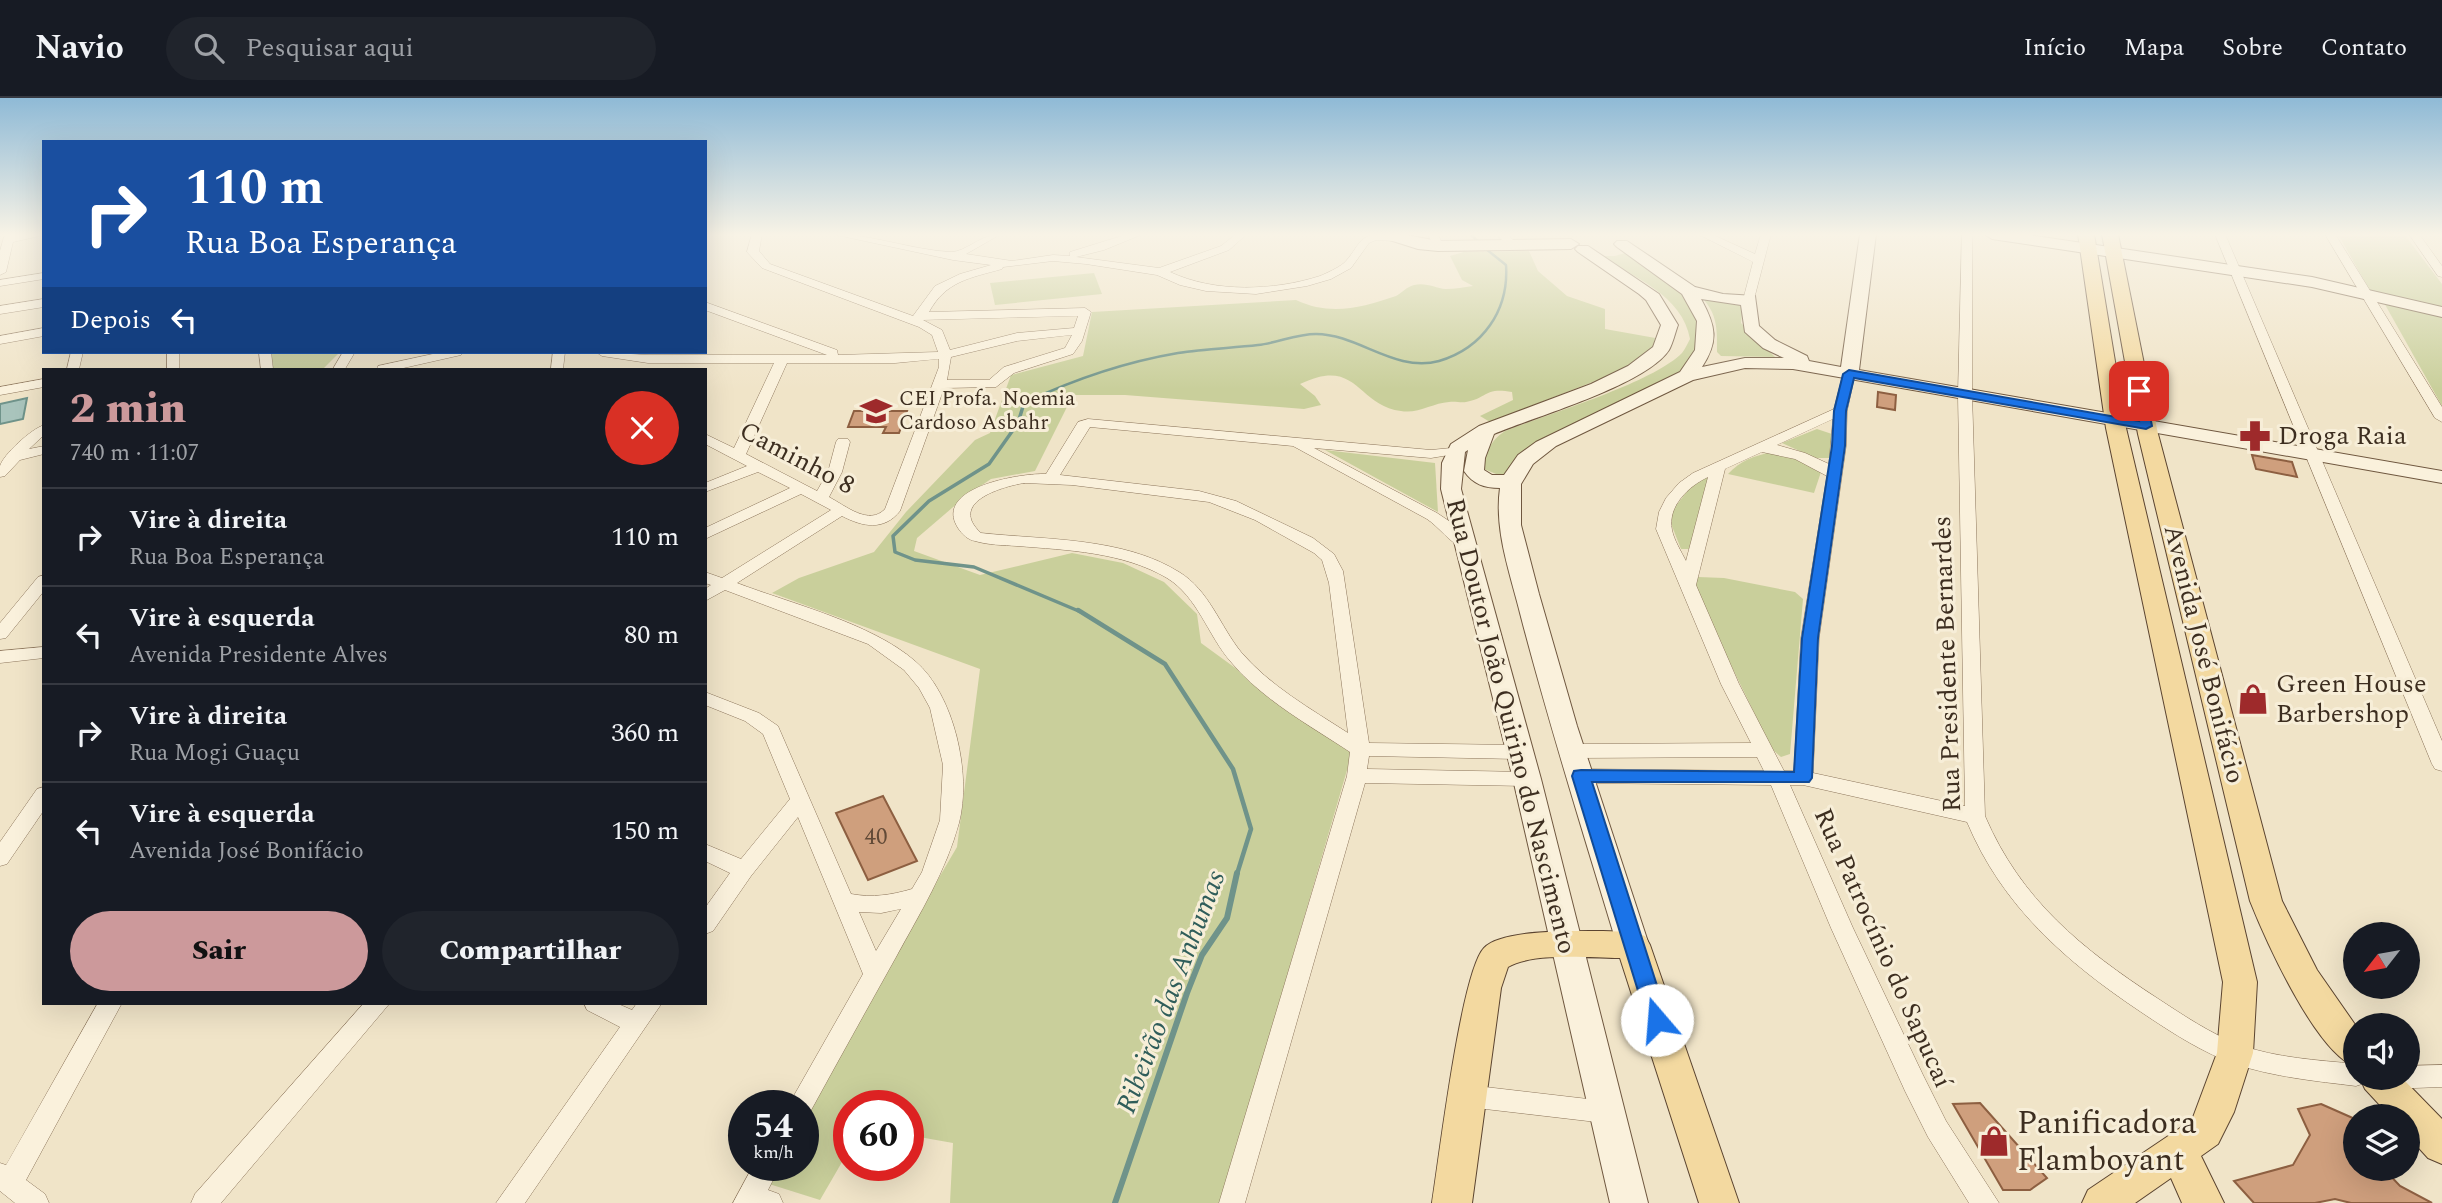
<!DOCTYPE html>
<html lang="pt">
<meta charset="utf-8">
<style>
body{margin:0;font-family:Spectral,serif;background:#20242c;color:#f1f3f6;height:100vh;display:flex;flex-direction:column;font-size:26px;white-space:nowrap}
*{box-sizing:border-box;margin:0}
p{font-size:23px;color:#9ea1a6}
.icon{flex:none;width:38px;height:38px;fill:none;stroke:currentColor;stroke-width:2;stroke-linecap:round;stroke-linejoin:round}
.map{position:relative;flex:1;overflow:hidden}
.details{position:absolute;left:42px;top:270px;width:665px;height:637px;display:flex;flex-direction:column;background:#171b24;border-radius:0px;box-shadow:0 7px 28px #0002}
.details>*{flex:none}
.guide{position:absolute;left:42px;top:42px;width:665px;height:214px;border-radius:0px;box-shadow:0 7px 28px #0002;background:#1a4fa0;color:#fff;overflow:hidden}
.needle{width:46px;rotate:239deg}
.controls{position:absolute;left:2343px;top:824px;display:grid;gap:14px}
.controls a{display:grid;place-items:center;width:77px;height:77px;border-radius:50%;background:#171b24;box-shadow:0 7px 28px #0002;font-size:35px}
.speed{position:absolute;left:728px;top:992px;display:flex;gap:14px;font-size:35px;font-weight:700;text-align:center}
.speed>*{display:grid;place-content:center;width:91px;height:91px;border-radius:50%;background:#171b24;box-shadow:0 7px 28px #0002;line-height:1}
.speed small{font-size:18px;font-weight:400}
.speed .limit{border:10px solid #d22;background:#fff;color:#111}
.pin{position:absolute;display:grid;place-items:center;width:60px;height:60px;color:#fff;margin:-30px;border-radius:14px;box-shadow:0 4px 10px #0006}
.me{position:absolute;width:77px;margin:-38px;rotate:342deg;stroke-linejoin:round;filter:drop-shadow(0 0 5px #0008)}
.turn{display:flex;align-items:center;gap:24px;height:147px;padding:0 28px;font-size:32px}
.turn .icon{width:91px;height:91px;stroke-width:2.5}
.turn b{display:block;font-size:49px;line-height:60px}
.then{display:flex;align-items:center;height:66px;padding:0 28px;background:#0003;gap:14px;font-size:26px}
.round{display:grid;place-items:center;flex:none;width:74px;height:74px;border-radius:37px;background:#20242c}
.overview{display:flex;align-items:center;justify-content:space-between;height:119px;padding:0 28px}
h1{font-size:42px;font-weight:800;line-height:52px;color:#cc999b}
.action{display:flex;gap:14px;margin-top:auto;padding:14px 28px}
.action a{flex:1;height:80px;border-radius:42px;background:#cc999b;color:#111;font-size:28px;font-weight:800;line-height:80px;text-align:center}
.action a+a{background:#20242c;color:#f1f3f6}
ul{padding:0;list-style:none}
li{display:flex;align-items:center;gap:21px;height:98px;padding:0 28px;border-top:2px solid #363941}
li div{flex:1}
li b{display:block;font-size:26px}
li em{font-style:normal}
header{display:flex;align-items:center;gap:42px;box-sizing:border-box;height:98px;padding:0 35px;background:#171b24;border-bottom:2px solid #363941}
header strong{font-size:33px}
nav{display:flex;gap:38px;margin-inline-start:auto;font-size:24px}
.search{width:490px;height:63px;background:#20242c;display:flex;align-items:center;gap:18px;box-sizing:border-box;padding:0 24px;border-radius:38px;color:#9ea1a6;font-size:26px}
.map>svg:first-child{display:block}
.green{fill:#c9cf9b}
.water{fill:#a9c4bc;stroke:#6f938a;stroke-width:2}
.lines{fill:none;stroke-linecap:round;stroke-linejoin:round}
.stream-far3{stroke:#6f938a;stroke-width:2.5}
.stream-far2{stroke:#6f938a;stroke-width:3.5}
.stream-far1{stroke:#6f938a;stroke-width:4.5}
.stream{stroke:#6f938a;stroke-width:6}
.building{fill:#cf9f7d;stroke:#8d5f41;stroke-width:2}
.street-casing{stroke:#8d765c;stroke-width:1}
.secondary-casing{stroke:#6f573f;stroke-width:2}
.primary-casing{stroke:#5b4430;stroke-width:2}
.street{fill:#faf1dc;fill-rule:evenodd}
.secondary{fill:#faf1dc;fill-rule:evenodd}
.primary{fill:#f3d9a0;fill-rule:evenodd}
.route{fill:#1a73e8;stroke:#114b97;stroke-width:2}
.labels{text-anchor:middle;dominant-baseline:central;stroke-width:6;stroke-linejoin:round;paint-order:stroke}
.far-poi-label{font-size:21px;fill:#3d2e20;stroke:#f7eed8;text-anchor:start}
.number-label{font-size:23px;fill:#624a37}
.poi-label{font-size:26px;fill:#3d2e20;stroke:#f7eed8;text-anchor:start}
.street-label{font-size:26px;fill:#3d2e20;stroke:#f7eed8}
.water-label{font-size:28px;font-style:italic;fill:#2f5d5a;stroke:#f7eed8}
.near-poi-label{font-size:32px;fill:#3d2e20;stroke:#f7eed8;text-anchor:start}
</style>
<header>
<strong>Navio</strong>
<div class="search"><svg class="icon" aria-label="search" viewBox="0 0 24 24"><circle cx="10" cy="10" r="6"/><path d="M15 15l6 6"/></svg>Pesquisar aqui</div>
<nav><a>Início</a><a>Mapa</a><a>Sobre</a><a>Contato</a></nav>
</header>
<div class="map">
<svg width="2442" height="1105" viewBox="0 0 2442 1105">
<rect width="100%" height="100%" fill="#f0e4c8"/>
<g class="green">
<path d="M2338,136H2404L2442,186V210L2370,193Z"/>
<path d="M1529,153L1538,173L1567,198L1605,211V231L1661,241L1631,269L1490,324L1480,318L1513,302L1512,294C1484,289 1488,300 1466,304C1461,305 1455,303 1449,304C1433,305 1418,316 1401,313C1356,307 1358,258 1300,286L1315,298L1321,307L1304,311L1125,297H1073L1035,373L991,381L966,398L917,440L914,453L980,477L1072,455L1123,465L1164,484L1197,516L1201,545L1352,655L1221,1105H950L953,1045L908,1037V1008H849V1052L820,1102L766,1085L774,1068H803V1011L957,749L980,571L772,495L799,480L874,454L906,414L975,342L990,335L1011,277L1083,258L1092,214L1296,202C1330,218 1361,210 1396,198C1402,195 1406,189 1414,187C1426,184 1435,190 1446,191C1455,191 1464,189 1473,188L1462,182L1450,158L1464,154Z"/>
<path d="M1628,154L1679,189L1702,226L1693,268L1507,376L1501,378L1484,371C1486,354 1490,343 1505,333C1548,316 1652,285 1682,255C1685,251 1688,245 1690,241C1683,198 1633,178 1599,158H1615Z"/>
<path d="M1094,175L1102,196L995,207L990,185Z"/>
<path d="M1709,201L1738,204L1743,207L1741,225L1775,259L1721,258L1717,254C1717,234 1718,218 1704,202Z"/>
<path d="M2383,203L2442,217V308Z"/>
<path d="M270,254H340L323,271H272Z"/>
<path d="M1817,331L1835,337L1831,360H1815L1782,345Z"/>
<path d="M1325,352L1435,365L1438,414Z"/>
<path d="M1772,354L1793,357L1821,374L1814,395L1728,376C1741,362 1754,358 1772,354Z"/>
<path d="M1707,377L1714,381L1694,451H1681L1668,418L1696,382Z"/>
<path d="M1698,479L1724,480L1795,494L1803,501L1790,656L1781,659L1773,652L1763,633L1691,485Z"/>
</g>
<path class="water" d="M27,300L23,321L0,326V306Z"/>
<g class="lines">
<g class="stream-far3">
<path d="M1470,136L1480,145"/>
<path d="M1026,304C1075,281 1125,264 1178,255C1205,251 1231,250 1258,247C1277,245 1296,236 1316,236C1358,236 1395,275 1439,263C1483,250 1509,212 1506,167L1486,151"/>
</g>
<path class="stream-far2" d="M1030,302L1024,305L1018,325L989,366L929,403L893,438L895,454L915,462L974,469L1081,514"/>
<path class="stream-far1" d="M1078,512L1165,566L1233,671L1251,731L1237,776"/>
<path class="stream" d="M1115,1105L1187,895L1202,857L1227,820L1237,775"/>
</g>
<g class="building">
<path d="M1878,294L1896,297L1895,312L1877,309Z"/>
<path d="M854,313H907L899,335H883L886,329H848Z"/>
<path d="M2252,357L2292,364L2297,379L2256,371Z"/>
<path d="M883,698L917,763L868,782L836,715Z"/>
<path d="M1980,1005L2047,1080L2030,1092H2003L1953,1006Z"/>
<path d="M2321,1006L2355,1021L2356,1071H2384L2400,1088L2432,1105H2351L2335,1101L2315,1105H2254L2234,1083L2293,1067L2310,1037L2298,1011Z"/>
</g>
<g class="lines">
<defs>
<g id="street">
<path d="M5,136L44,137L13,144L6,174L0,177V153Z"/>
<path d="M752,136H762L759,153L770,166L913,218L935,188L960,176L991,167L953,162L832,136C872,136 911,152 951,154C966,154 981,136 1001,136L966,156L1012,163L1053,157L1070,158V154L1128,136H1143L1104,152L1076,159L1159,170L1221,148L1236,136H1247L1229,152L1170,174C1215,195 1273,193 1320,178C1327,175 1338,170 1344,165C1360,149 1357,135 1385,136C1392,137 1395,137 1400,140L1395,143L1376,142L1369,145L1351,170L1331,181L1307,188L1256,196L1206,193L1180,187L1157,177L1086,166L1053,163L1003,169L1002,171C970,180 946,183 929,214L1085,210L1091,214L1082,243L1073,256L1014,275L996,289L944,290L900,413C884,433 863,429 842,418L737,485C792,506 871,525 915,563C954,596 972,676 959,725C946,773 920,815 896,859C867,911 838,963 809,1016L803,1018V1008H788L863,876L798,719L751,778L713,833L705,836V810L730,775L705,763V746L741,761L790,701L763,636L745,623L705,607V594L759,615L778,628L851,796C873,800 891,797 912,791L922,774L940,722L943,667L930,610L919,590L904,572L868,546L725,492L705,503V491L711,487L705,485V474L722,480L831,412L801,396L705,441V430L790,390L758,374L705,394V385L747,368L705,346V336L734,350L774,265H648L602,258L596,254L648,257H827L705,212V204L837,252L838,257L938,254L932,237L919,229L762,170L747,154ZM1078,218L1074,230L1017,235L950,252L942,232L923,222ZM1072,237L1065,250L1004,269L989,282H947L951,259L1017,243ZM939,261V269L885,411C869,428 846,408 829,399L842,374L850,344L848,341H838L836,344L828,374L817,393L746,356L787,265H895ZM901,811L876,853L859,814L881,815Z"/>
<path d="M1428,136H1438L1443,148L1442,150H1434Z"/>
<path d="M1496,136H1507L1517,146L1508,148Z"/>
<path d="M1698,136H1711L1755,156L1761,136H1771L1753,205L1743,202L1753,164Z"/>
<path d="M1962,136H1972V296L1985,718C2021,802 2082,851 2157,900C2183,917 2211,936 2240,947C2277,960 2317,962 2356,966V980H2367L2365,985L2356,988C2315,983 2274,979 2235,966C2201,954 2171,934 2141,914C2066,864 2002,808 1967,724L1803,687H1790L1853,830L1923,977L1946,1023L1999,1105H1969L1928,1039L1905,993L1831,830L1771,687L1581,685L1574,683L1571,678L1574,673L1581,671L1764,673L1757,659L1573,660L1566,658L1563,653L1566,648L1573,646L1751,645L1721,586L1656,431L1659,414L1666,400L1679,385L1693,375L1834,311L1843,276L1849,272L1855,276L1847,313L1846,348L1819,540L1813,675L1965,708L1958,296ZM1833,321L1829,366L1805,355L1777,347ZM1762,354L1795,361L1827,378L1801,540L1794,673H1784L1739,586L1696,487L1725,371ZM1708,379L1686,463C1681,453 1674,442 1672,432C1667,408 1689,388 1708,379Z"/>
<path d="M2215,136H2225L2442,643V673L2435,671L2432,666Z"/>
<path d="M2325,136H2335L2442,309V324L2435,320Z"/>
<path d="M2409,136H2419L2442,168V179L2438,178Z"/>
<path d="M44,175V181L0,188V182Z"/>
<path d="M44,201V209L0,216V208Z"/>
<path d="M44,230V238L0,246V238Z"/>
<path d="M71,254H83L79,271H67Z"/>
<rect x="167" y="254" width="12" height="17"/>
<path d="M259,254H271L273,271H261Z"/>
<path d="M343,254H355L345,271H333Z"/>
<path d="M442,254H463L461,257L399,271H377L378,268Z"/>
<path d="M553,254H565L563,271H551Z"/>
<path d="M44,281V289L0,297V289Z"/>
<path d="M1088,321L1431,352L1461,349V355L1431,360L1314,350L1437,415L1452,425L1471,445L1463,450C1450,445 1439,429 1427,421L1293,348L1090,329L1060,377L1199,393L1236,403L1313,440L1334,456L1343,473L1369,645L1518,647L1525,649L1528,654L1525,659L1518,661L1369,658L1367,671L1527,674L1534,676L1537,681L1534,686L1527,688L1365,685L1245,1105H1219L1347,678L1350,654C1309,627 1263,602 1231,564C1208,538 1198,499 1167,480C1123,454 1067,452 1017,448C1003,447 988,447 975,443C968,442 962,436 958,430C932,389 1022,375 1046,376L1078,324ZM1024,385L1072,387L1209,404L1255,422L1314,455L1322,462L1329,485L1348,635C1311,611 1270,588 1241,554C1220,528 1209,492 1179,474C1123,439 1045,442 981,435C948,405 1000,389 1024,385Z"/>
<path d="M44,327V337L29,351L44,348V356L20,362L5,378L0,379C0,376 0,372 0,368C3,357 31,331 44,327Z"/>
<path d="M44,477V493L6,540L0,541V525L38,479Z"/>
<path d="M44,549V560L0,565V553Z"/>
<path d="M44,689V712L7,766L0,768V744L37,691Z"/>
<path d="M98,905H122L26,1082L45,1096L49,1105H15L0,1093V1065L6,1067Z"/>
<path d="M364,905H390L221,1105H191L195,1096Z"/>
<path d="M584,905H616L632,912L637,905H662L525,1105H496L620,929L587,912Z"/>
<path d="M2442,967V989L2386,991L2377,988L2374,980H2408V968Z"/>
<path d="M1468,987L1605,1003L1614,1006L1618,1014L1614,1022L1605,1025L1468,1009L1459,1006L1456,998L1459,990Z"/>
<path d="M753,1068H780L768,1092L779,1096L783,1105H733Z"/>
</g>
<g id="secondary">
<path d="M1377,136H1401L1438,143L1571,141L1579,146L1571,151L1438,153L1418,151L1380,139Z"/>
<path d="M1860,136H1876L1859,272L2442,373V385L1793,271L1745,270L1693,282L1556,348L1533,366L1521,386V427L1539,496L1577,628L1649,847L1644,856L1633,860L1622,856L1617,847C1584,737 1549,627 1520,515C1510,475 1494,432 1500,390C1484,390 1473,386 1464,373L1468,352L1465,354L1461,391L1541,681L1648,1105H1610L1513,681L1441,391L1442,365L1451,346L1479,328L1591,286L1628,268L1653,249L1661,227L1646,202L1639,196L1578,154L1575,151L1578,148H1588L1659,196L1678,227C1675,235 1673,245 1669,252C1646,287 1534,319 1494,336L1485,360L1484,372L1492,377H1504L1518,357L1536,344L1680,274L1695,252L1697,223L1682,196L1617,149L1614,146L1617,143H1627L1695,189L1723,196L1755,198L1759,228L1775,242L1807,258L1809,263L1841,269ZM1701,201L1741,207L1745,234L1763,250L1784,260H1745L1702,269C1719,243 1716,228 1701,201Z"/>
<path d="M1984,136H2022L2312,179L2442,209V219L2312,189L1992,141Z"/>
</g>
<g id="primary">
<path d="M2078,136H2094L2126,330L2257,884L2253,955L2234,1014L2218,1046L2201,1058L2224,1105H2182L2171,1080L2135,1105H2082L2088,1092L2192,1022L2217,955L2223,884L2106,330Z"/>
<path d="M2102,136H2118L2158,336L2282,803L2317,872L2356,928V969C2316,955 2266,843 2250,803L2138,336Z"/>
<path d="M1603,833L1633,834L1645,838L1650,847L1739,1105H1699L1620,860C1591,860 1533,854 1508,869L1501,890L1472,1105H1432C1439,1062 1461,874 1484,850C1502,831 1577,833 1603,833Z"/>
<path d="M2360,980H2402L2442,1021V1066L2428,1060L2408,1038V1018H2390L2365,991Z"/>
</g>
</defs>
<use href="#street" class="street-casing"/>
<use href="#secondary" class="secondary-casing"/>
<use href="#primary" class="primary-casing"/>
<use href="#street" class="street"/>
<use href="#secondary" class="secondary"/>
<use href="#primary" class="primary"/>
</g>
<linearGradient id="sky" x2="0" y2="1"><stop stop-color="#8fbad6"/><stop offset="0.47" stop-color="#f8f3e6"/><stop offset="1" stop-color="#f8f3e6" stop-opacity="0"/></linearGradient>
<rect width="2442" height="291" fill="url(#sky)"/>
<path class="route" d="M1849,272L2139,323L2133,293L2139,289L2145,293L2152,328L2146,331L1854,280L1846,313L1845,348L1818,540L1812,680L1809,684H1592L1668,922L1665,928L1657,931L1650,928L1647,922L1572,678L1574,673L1581,672L1794,674L1802,540L1832,348L1834,313L1843,276Z"/>
<defs>
<symbol id="school-bare" viewBox="-9 -9 18 18"><path d="M0-5L7-2L0 1L-7-2ZM-4 1L0 2.5L4 1V4Q0 6-4 4Z" fill="#9e2a2b" stroke="#f7eed8" stroke-width="2.5" paint-order="stroke"/></symbol>
<symbol id="pharmacy-bare" viewBox="-9 -9 18 18"><path d="M-2-6h4v4h4v4h-4v4h-4v-4h-4v-4h4Z" fill="#9e2a2b" stroke="#f7eed8" stroke-width="2.5" paint-order="stroke"/></symbol>
<symbol id="shop-bare" viewBox="-9 -9 18 18"><path d="M-5-2.5h2.3a2.7 3.5 0 0 1 5.4 0H5L5.5 6h-11ZM-1.5-2.5h3a1.5 2.3 0 0 0-3 0Z" fill="#9e2a2b" stroke="#f7eed8" stroke-width="2.5" paint-order="stroke"/></symbol>
</defs>
<g fill-rule="evenodd">
<use href="#school-bare" x="854" y="291" width="44" height="44"/>
<use href="#pharmacy-bare" x="2233" y="316" width="44" height="44"/>
<use href="#shop-bare" x="2231" y="579" width="44" height="44"/>
<use href="#shop-bare" x="1972" y="1021" width="44" height="44"/>
</g>
<g class="labels">
<g class="far-poi-label">
<text x="899" y="301">CEI Profa. Noemia<tspan x="899" dy="24">Cardoso Asbahr</tspan></text>
</g>
<g class="number-label">
<text x="876" y="739">40</text>
</g>
<g class="poi-label">
<text x="2278" y="338">Droga Raia</text>
<text x="2276" y="586">Green House<tspan x="2276" dy="30">Barbershop</tspan></text>
</g>
<g class="street-label">
<text transform="translate(797 360) rotate(28)">Caminho 8</text>
<text transform="translate(2204 556) rotate(76)">Avenida José Bonifácio</text>
<text transform="translate(1947 566) rotate(-92)">Rua Presidente Bernardes</text>
<text transform="translate(1511 628) rotate(76)">Rua Doutor João Quirino do Nascimento</text>
<text transform="translate(1883 850) rotate(66)">Rua Patrocínio do Sapucaí</text>
</g>
<g class="water-label">
<text transform="translate(1171 894) rotate(-69)">Ribeirão das Anhumas</text>
</g>
<g class="near-poi-label">
<text x="2017" y="1025">Panificadora<tspan x="2017" dy="37">Flamboyant</tspan></text>
</g>
</g>
</svg>
<div class="controls">
<a><svg class="needle" viewBox="-14 -14 28 28"><path d="M0-13l5 13h-10z" fill="#e53935"/><path d="M0 13l5-13h-10z" fill="#9ea1a6"/></svg></a>
<a><svg class="icon" aria-label="sound" viewBox="0 0 24 24"><path d="M4 9h4l5-4v14l-5-4H4zM17 9q2 3 0 6"/></svg></a>
<a><svg class="icon" aria-label="layers" viewBox="0 0 24 24"><path d="M12 4l9 5-9 5-9-5zM3 14l9 5 9-5"/></svg></a>
</div>
<div class="speed"><div>54<small>km/h</small></div><div class="limit">60</div></div>
<div class="pin" style="left:2139px;top:293px;background:#d93025"><svg class="icon" aria-label="arrive" viewBox="0 0 24 24"><path d="M6 21V4h12l-3 4 3 4H6"/></svg></div>
<svg class="me" style="left:1657px;top:922px" viewBox="-20 -20 40 40"><circle r="19" fill="#fff"/><path d="M0-13L10 11 0 6-10 11z" fill="#1a73e8"/></svg>
<div class="guide">
<div class="turn"><svg class="icon" aria-label="right" viewBox="0 0 24 24"><path d="M7 20v-9h11M14 6l5 5-5 5"/></svg><div><b>110 m</b>Rua Boa Esperança</div></div>
<div class="then">Depois<svg class="icon" aria-label="left" viewBox="0 0 24 24"><path d="M17 20v-9H6M10 6l-5 5 5 5"/></svg></div>
</div>
<section class="details">
<div class="overview"><div><h1>2 min</h1><p>740 m · 11:07</p></div><a class="round" style="background:#d93025;color:#fff"><svg class="icon" aria-label="close" viewBox="0 0 24 24"><path d="M6 6l12 12M18 6L6 18"/></svg></a></div>
<ul>
<li><svg class="icon" aria-label="right" viewBox="0 0 24 24"><path d="M7 20v-9h11M14 6l5 5-5 5"/></svg><div><b>Vire à direita</b><p>Rua Boa Esperança</p></div><em>110 m</em></li>
<li><svg class="icon" aria-label="left" viewBox="0 0 24 24"><path d="M17 20v-9H6M10 6l-5 5 5 5"/></svg><div><b>Vire à esquerda</b><p>Avenida Presidente Alves</p></div><em>80 m</em></li>
<li><svg class="icon" aria-label="right" viewBox="0 0 24 24"><path d="M7 20v-9h11M14 6l5 5-5 5"/></svg><div><b>Vire à direita</b><p>Rua Mogi Guaçu</p></div><em>360 m</em></li>
<li><svg class="icon" aria-label="left" viewBox="0 0 24 24"><path d="M17 20v-9H6M10 6l-5 5 5 5"/></svg><div><b>Vire à esquerda</b><p>Avenida José Bonifácio</p></div><em>150 m</em></li>
</ul>
<div class="action"><a>Sair</a><a>Compartilhar</a></div>
</section>
</div>
